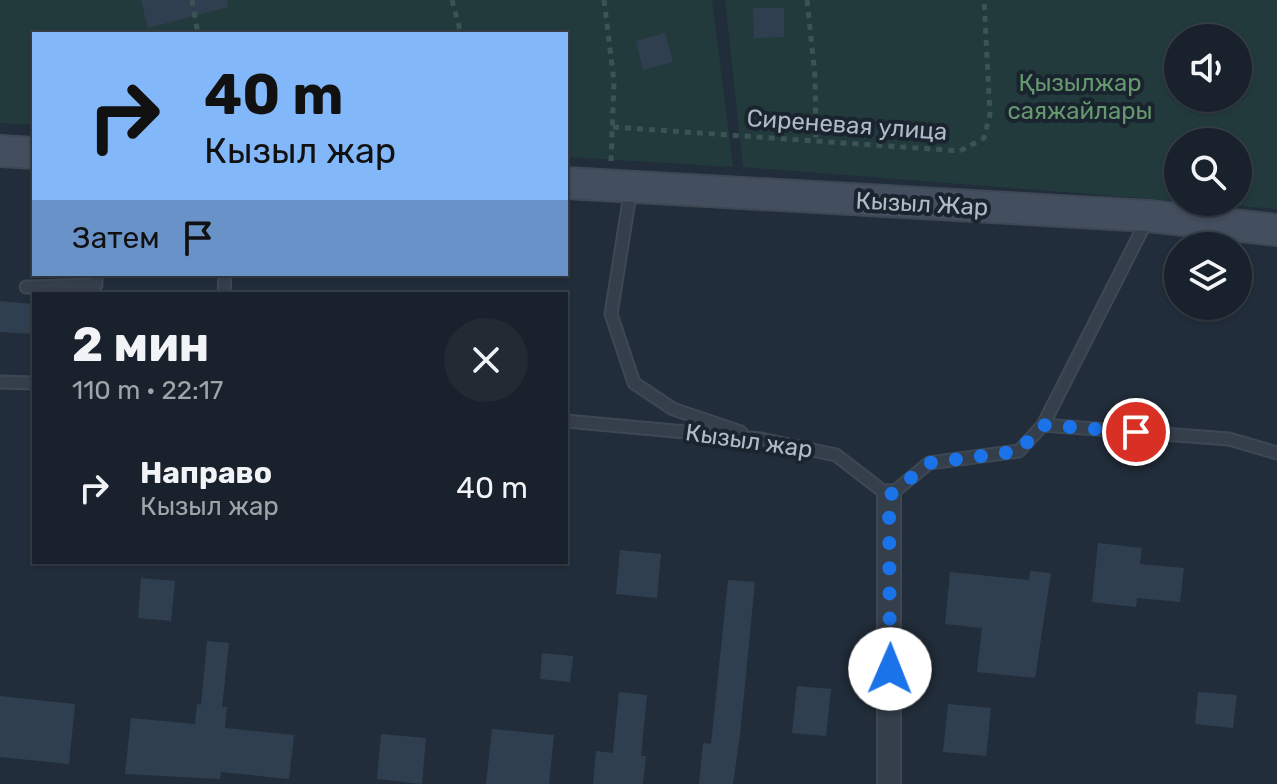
<!DOCTYPE html>
<html lang="ru">
<meta charset="utf-8">
<style>
body{margin:0;font-family:Rubik,sans-serif;background:#222a34;color:#f1f3f6;height:100vh;display:flex;flex-direction:column;font-size:30px;white-space:nowrap}
*{box-sizing:border-box;margin:0}
p{font-size:26px;color:#9fa4a9}
.icon{flex:none;width:44px;height:44px;fill:none;stroke:currentColor;stroke-width:2;stroke-linecap:round;stroke-linejoin:round}
.map{position:relative;flex:1;overflow:hidden}
.details{position:absolute;left:32px;top:292px;width:536px;height:272px;display:flex;flex-direction:column;background:#19222c;border-radius:0px;box-shadow:0 2px 6px #0004,0 0 0 2px #373f48}
.details>*{flex:none}
.hud{position:absolute;left:32px;top:32px;width:536px;height:244px;border-radius:0px;box-shadow:0 2px 6px #0004,0 0 0 2px #373f48;background:#82b7fa;color:#111;overflow:hidden}
.fabs{position:absolute;left:1164px;top:24px;display:grid;gap:16px}
.fabs a{display:grid;place-items:center;width:88px;height:88px;border-radius:50%;background:#19222c;box-shadow:0 2px 6px #0004,0 0 0 2px #373f48;font-size:40px}
.pin{position:absolute;display:grid;place-items:center;width:68px;height:68px;color:#fff;margin:-34px;border:4px solid #fff;border-radius:50%;box-shadow:0 2px 8px #0007}
.me{position:absolute;width:88px;margin:-44px;rotate:1deg;stroke-linejoin:round;filter:drop-shadow(0 0 6px #0008)}
.turn{display:flex;align-items:center;gap:28px;height:168px;padding:0 40px;font-size:36px}
.turn .icon{width:104px;height:104px;stroke-width:2.5}
.turn b{display:block;font-size:56px;line-height:68px}
.then{display:flex;align-items:center;height:76px;padding:0 40px;background:#0003;gap:16px;font-size:30px}
.round{display:grid;place-items:center;flex:none;width:84px;height:84px;border-radius:42px;background:#222a34}
.head{display:flex;align-items:center;justify-content:space-between;height:136px;padding:0 40px}
h1{font-size:48px;font-weight:700;line-height:60px}
ul{padding:0;list-style:none}
li{display:flex;align-items:center;gap:24px;height:120px;padding:0 40px}
li div{flex:1}
li b{display:block;font-size:30px}
li em{font-style:normal}
.map>svg:first-child{display:block}
.green{fill:#233a3c;fill-rule:evenodd}
.building{fill:#303f4f}
.lines{fill:none;stroke-linecap:round;stroke-linejoin:round}
.lane-casing{stroke:#3e4854;stroke-width:15}
.street-casing{stroke:#3e4854;stroke-width:26}
.secondary-casing{stroke:#3e4854;stroke-width:34}
.path{stroke:#3c5354;stroke-width:5;stroke-dasharray:6 6;stroke-linecap:butt}
.lane{stroke:#353f4b;stroke-width:11}
.street{stroke:#353f4b;stroke-width:22}
.secondary{stroke:#434e5e;stroke-width:30}
.route{stroke:#1a73e8;stroke-width:14;stroke-dasharray:0 25.2}
.labels{text-anchor:middle;dominant-baseline:central;stroke-width:8;stroke-linejoin:round;paint-order:stroke}
.park-label{font-size:24px;fill:#66986f;stroke:#1a242f}
.street-label{font-size:24px;fill:#b0bac7;stroke:#1a242f}
</style>
<div class="map">
<svg width="1277" height="784" viewBox="0 0 1277 784">
<rect width="100%" height="100%" fill="#212d3a"/>
<g class="green">
<path d="M0,0H712L733,167L566,157V34H34V125L0,123Z"/>
<path d="M725,0H1277V209L1185,202H1238V142H1178V201L743,167ZM1178,38H1238V98H1178Z"/>
</g>
<g class="building">
<path d="M141,0H227L228,7L148,28Z"/>
<path d="M753,8H784V37L754,38Z"/>
<path d="M665,33L673,62L643,70L636,41Z"/>
<path d="M0,301L34,304V334L0,332Z"/>
<path d="M1098,543L1142,548L1140,564L1184,568L1180,602L1137,598L1136,607L1092,602Z"/>
<path d="M620,550L661,554L657,598L616,594Z"/>
<path d="M1030,571L1051,573L1035,678L977,672L982,628L945,624L950,572L1029,580Z"/>
<path d="M141,578L175,581L171,621L138,618Z"/>
<path d="M728,580L755,582L740,735L733,784H699L703,743L711,744Z"/>
<path d="M207,641L229,643L222,707H227L225,728L294,735L289,779L221,772L220,779L125,774L131,718L195,724L197,704L201,705Z"/>
<path d="M542,653L573,656L570,682L540,679Z"/>
<path d="M797,686L831,689L826,736L792,733Z"/>
<path d="M619,692L647,695L641,756H646L643,784H593L596,751L613,753Z"/>
<path d="M1198,692L1237,695L1233,728L1195,724Z"/>
<path d="M0,696L75,704L69,764L0,757Z"/>
<path d="M948,704L991,708L986,756L943,752Z"/>
<path d="M492,729L554,735L549,784H486Z"/>
<path d="M381,734L426,738L422,784L377,779Z"/>
</g>
<g class="lines">
<defs>
<g id="lane">
<path d="M631,188L611,314L634,383L673,409L741,432"/>
<path d="M26,287L96,285V274"/>
<path d="M224,294L225,274"/>
<path d="M0,382L34,383"/>
<path d="M566,421L761,439L836,455L889,496L929,463L1019,451L1043,425L1229,439L1277,453"/>
<path d="M1043,425L1147,220"/>
</g>
<path id="street" d="M889,784V496"/>
<g id="secondary">
<path d="M0,151L34,153"/>
<path d="M566,183L1149,216L1277,230"/>
</g>
</defs>
<use href="#lane" class="lane-casing"/>
<use href="#street" class="street-casing"/>
<use href="#secondary" class="secondary-casing"/>
<g class="path">
<path d="M192,0L198,34"/>
<path d="M452,0L461,34"/>
<path d="M604,0L614,82L611,161"/>
<path d="M807,0L815,76L816,142"/>
<path d="M613,127L960,151L984,138L990,114L984,0"/>
</g>
<use href="#lane" class="lane"/>
<use href="#street" class="street"/>
<use href="#secondary" class="secondary"/>
</g>
<g class="lines">
<path class="route" d="M890,669L889,496L929,463L1019,451L1043,425L1136,432"/>
</g>
<g class="labels">
<g class="park-label">
<text x="1080" y="83">Қызылжар<tspan x="1080" dy="28">саяжайлары</tspan></text>
</g>
<g class="street-label">
<text transform="translate(847 125) rotate(4)">Сиреневая улица</text>
<text transform="translate(922 204) rotate(3)">Кызыл Жар</text>
<text transform="translate(749 441) rotate(8)">Кызыл жар</text>
</g>
</g>
</svg>
<div class="fabs">
<a><svg class="icon" aria-label="sound" viewBox="0 0 24 24"><path d="M4 9h4l5-4v14l-5-4H4zM17 9q2 3 0 6"/></svg></a>
<a><svg class="icon" aria-label="search" viewBox="0 0 24 24"><circle cx="10" cy="10" r="6"/><path d="M15 15l6 6"/></svg></a>
<a><svg class="icon" aria-label="layers" viewBox="0 0 24 24"><path d="M12 4l9 5-9 5-9-5zM3 14l9 5 9-5"/></svg></a>
</div>
<div class="pin" style="left:1136px;top:432px;background:#d93025"><svg class="icon" aria-label="arrive" viewBox="0 0 24 24"><path d="M6 21V4h12l-3 4 3 4H6"/></svg></div>
<svg class="me" style="left:890px;top:669px" viewBox="-20 -20 40 40"><circle r="19" fill="#fff"/><path d="M0-13L10 11 0 6-10 11z" fill="#1a73e8"/></svg>
<div class="hud">
<div class="turn"><svg class="icon" aria-label="right" viewBox="0 0 24 24"><path d="M7 20v-9h11M14 6l5 5-5 5"/></svg><div><b>40 m</b>Кызыл жар</div></div>
<div class="then">Затем<svg class="icon" aria-label="arrive" viewBox="0 0 24 24"><path d="M6 21V4h12l-3 4 3 4H6"/></svg></div>
</div>
<section class="details">
<div class="head"><div><h1>2 мин</h1><p>110 m · 22:17</p></div><a class="round"><svg class="icon" aria-label="close" viewBox="0 0 24 24"><path d="M6 6l12 12M18 6L6 18"/></svg></a></div>
<ul>
<li><svg class="icon" aria-label="right" viewBox="0 0 24 24"><path d="M7 20v-9h11M14 6l5 5-5 5"/></svg><div><b>Направо</b><p>Кызыл жар</p></div><em>40 m</em></li>
</ul>
</section>
</div>
